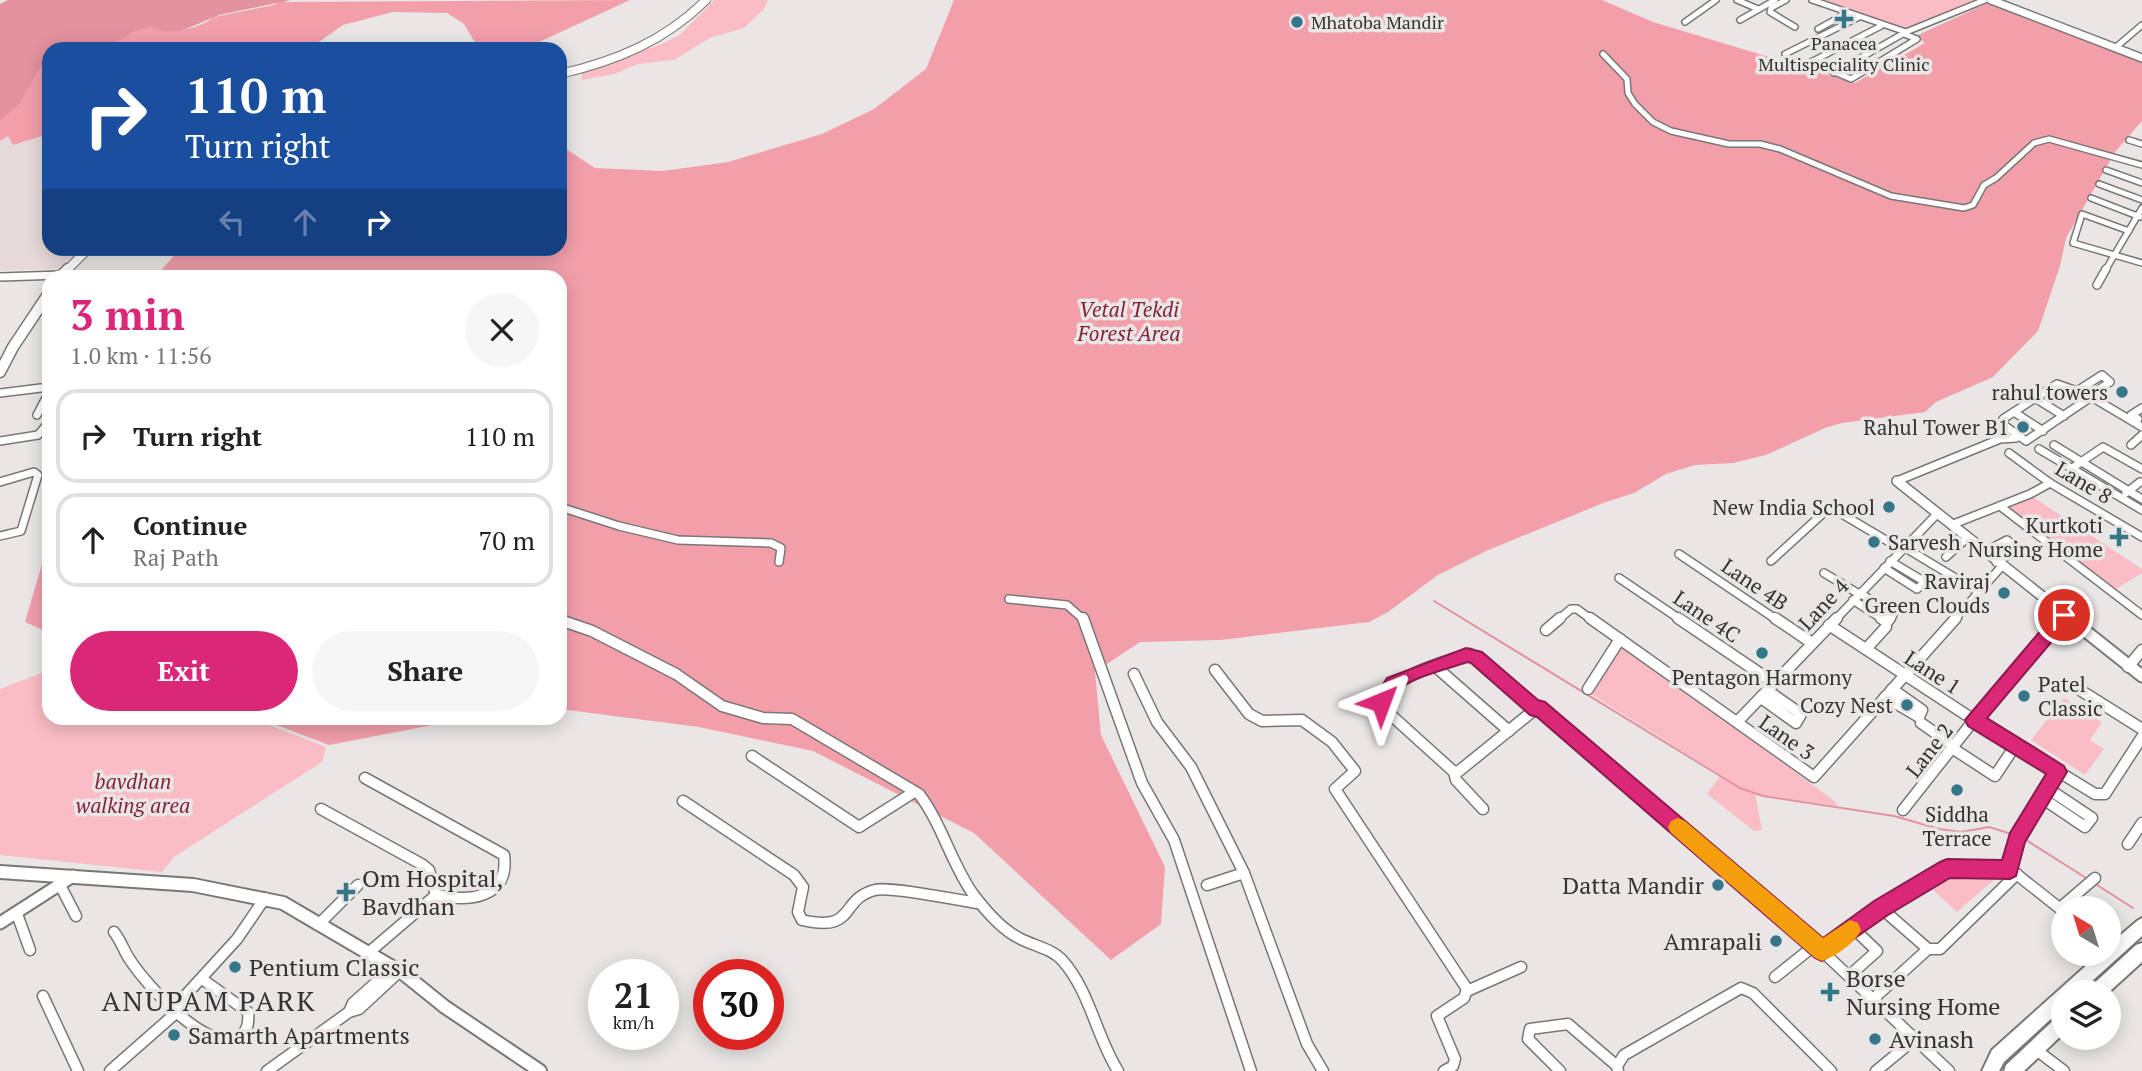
<!DOCTYPE html>
<meta charset="utf-8">
<style>
body{margin:0;font-family:"PT Serif",serif;background:#f6f6f6;color:#222;height:100vh;display:flex;flex-direction:column;font-size:26px;white-space:nowrap}
*{box-sizing:border-box;margin:0}
p{font-size:23px;color:#767676}
.icon{flex:none;width:38px;height:38px;fill:none;stroke:currentColor;stroke-width:2;stroke-linecap:round;stroke-linejoin:round}
.map{position:relative;flex:1;overflow:hidden}
.side{position:absolute;left:42px;top:270px;width:525px;height:455px;display:flex;flex-direction:column;background:#fff;border-radius:21px;box-shadow:0 4px 18px #0003}
.side>*{flex:none}
.top-card{position:absolute;left:42px;top:42px;width:525px;height:214px;border-radius:21px;box-shadow:0 4px 18px #0003;background:#1a4fa0;color:#fff;overflow:hidden}
.needle{width:46px;rotate:322deg}
.fabs{position:absolute;left:2051px;top:896px;display:grid;gap:14px}
.fabs a{display:grid;place-items:center;width:70px;height:70px;border-radius:50%;background:#fff;box-shadow:0 4px 18px #0003;font-size:35px}
.speed{position:absolute;left:588px;top:959px;display:flex;gap:14px;font-size:35px;font-weight:700;text-align:center}
.speed>*{display:grid;place-content:center;width:91px;height:91px;border-radius:50%;background:#fff;box-shadow:0 4px 18px #0003;line-height:1}
.speed small{font-size:18px;font-weight:400}
.speed .limit{border:10px solid #d22;background:#fff;color:#111}
.pin{position:absolute;display:grid;place-items:center;width:60px;height:60px;color:#fff;margin:-30px;border:4px solid #fff;border-radius:50%;box-shadow:0 2px 7px #0007}
.me{position:absolute;width:77px;margin:-38px;rotate:44deg;stroke-linejoin:round;filter:drop-shadow(0 0 5px #0008)}
.turn{display:flex;align-items:center;gap:24px;height:147px;padding:0 28px;font-size:32px}
.turn .icon{width:91px;height:91px;stroke-width:2.5}
.turn b{display:block;font-size:49px;line-height:60px}
.lanes{display:flex;align-items:center;height:66px;padding:0 28px;background:#0003;justify-content:center;gap:35px;direction:ltr}
.lanes .off{opacity:.35}
.round{display:grid;place-items:center;flex:none;width:74px;height:74px;border-radius:37px;background:#f6f6f6}
.head{display:flex;align-items:center;justify-content:space-between;height:119px;padding:0 28px}
h1{font-size:42px;font-weight:700;line-height:52px;color:#db2777}
.button{display:flex;gap:14px;margin-top:auto;padding:14px 28px}
.button a{flex:1;height:80px;border-radius:42px;background:#db2777;color:#fff;font-size:28px;font-weight:700;line-height:80px;text-align:center}
.button a+a{background:#f6f6f6;color:#222}
ul{padding:0;list-style:none}
li{display:flex;align-items:center;gap:21px;height:94px;margin:0 14px 10px;padding:0 14px;border:4px solid #e0e0e0;border-radius:21px}
li div{flex:1}
li b{display:block;font-size:26px}
li em{font-style:normal}
.map>svg:first-child{display:block}
.built{fill:#e6d9da}
.green{fill:#fbbdc5}
.forest{fill:#f29faa}
.water{fill:#e4929e}
.lines{fill:none;stroke-linecap:round;stroke-linejoin:round}
.stream{stroke:#e4929e;stroke-width:2}
.minor-far2-casing{stroke:#797676;stroke-width:8}
.minor-far1-casing{stroke:#797676;stroke-width:10}
.minor-casing{stroke:#797676;stroke-width:13}
.tertiary-far2-casing{stroke:#797676;stroke-width:10}
.tertiary-far1-casing{stroke:#797676;stroke-width:12}
.tertiary-casing{stroke:#797676;stroke-width:15}
.secondary-far2-casing{stroke:#797676;stroke-width:10}
.secondary-far1-casing{stroke:#797676;stroke-width:13}
.secondary-casing{stroke:#797676;stroke-width:16}
.primary-casing{stroke:#797676;stroke-width:4}
.minor-far2{stroke:#fff;stroke-width:5}
.minor-far1{stroke:#fff;stroke-width:7}
.minor{stroke:#fff;stroke-width:10}
.tertiary-far2{stroke:#fff;stroke-width:7}
.tertiary-far1{stroke:#fff;stroke-width:9}
.tertiary{stroke:#fff;stroke-width:11}
.secondary-far2{stroke:#fff;stroke-width:8}
.secondary-far1{stroke:#fff;stroke-width:10}
.secondary{stroke:#fff;stroke-width:12}
.primary{fill:#fff;fill-rule:evenodd}
.route{fill:#db2777;stroke:#8e194d;stroke-width:2}
.slow{fill:#f59e0b}
.poi-dot{fill:#357689;stroke:#eae6e6;stroke-width:2.5}
.labels{text-anchor:middle;dominant-baseline:central;stroke-width:7;stroke-linejoin:round;paint-order:stroke}
.far-poi-label{font-size:18px;fill:#343333;stroke:#eae6e6;text-anchor:start}
.park-label{font-size:21px;font-style:italic;fill:#83243b;stroke:#eae6e6}
.poi-label{font-size:21px;fill:#343333;stroke:#eae6e6;text-anchor:end}
.street-label{font-size:21px;fill:#343333;stroke:#eae6e6}
.near-poi-label{font-size:24px;fill:#343333;stroke:#eae6e6;text-anchor:start}
.near-neighbourhood-label{font-size:28px;letter-spacing:2px;fill:#343333;stroke:#eae6e6}
</style>
<div class="map">
<svg width="2142" height="1071" viewBox="0 0 2142 1071">
<rect width="100%" height="100%" fill="#eae6e6"/>
<path class="built" d="M42,135L45,147L49,146V248L82,249L67,263L54,269L0,270V141L8,136L13,145Z"/>
<g class="green">
<path d="M714,0H768L764,9L744,28L710,38L674,60L638,64L615,74L582,80V71L662,44L681,34Z"/>
<path d="M1816,0H1975L1904,30Z"/>
<path d="M2033,497L2142,569V573L2116,589L2007,509Z"/>
<path d="M1624,647L1836,802L1837,806L1755,794L1762,830L1754,831L1707,794L1721,775L1591,694L1619,648Z"/>
<path d="M49,670V718H251L326,747L322,762L174,857L162,872L0,855V689Z"/>
<path d="M2064,698L2102,722L2090,740L2104,749L2085,775L2031,740Z"/>
<path d="M1957,875L1997,877L1957,912L1933,890Z"/>
</g>
<g class="forest">
<path d="M282,0L286,2L630,0L524,49H479L464,24L447,13L393,12L343,25L309,49H102C118,40 133,28 152,27C160,27 155,29 162,30C178,34 203,26 214,17L274,5Z"/>
<path d="M954,0H1602L1653,22L1855,83L1925,43L1916,36L1990,2L2142,61V121L2115,152L2066,238L2060,266L2038,331L1993,377L1936,402L1925,412L1842,423L1825,428L1766,455L1733,463L1695,465L1666,474L1634,493L1603,503L1486,551L1438,575L1388,612L1369,622L1221,640L1140,642L1095,672L1101,735L1165,867L1161,924L1111,960L974,833L813,751L699,727L560,709V276H156L180,249L560,248V145L595,168L663,171L728,162L822,134L874,109L926,69Z"/>
<path d="M49,63V146L46,147L42,136L13,145L8,136L0,141V121L20,104L40,69Z"/>
<path d="M49,540V633L25,622Z"/>
<path d="M258,718H469L329,745Z"/>
</g>
<path class="water" d="M8,0H291L219,15L181,31H163L151,27L135,31L102,49H49V63L40,69L20,104L0,121V4Z"/>
<g class="lines">
<g class="stream">
<path d="M1434,601L1740,788L1763,796L1894,816L1939,829L1961,832L1989,827L2015,835"/>
<path d="M2023,838L2086,878"/>
<path d="M2094,883L2133,908"/>
</g>
<defs>
<g id="minor-far2">
<path d="M1737,0L1758,9"/>
<path d="M1786,0L1771,8L1770,12L1795,27"/>
<path d="M1812,0L1906,32L1985,0"/>
<path d="M1740,20L1775,0"/>
<path d="M1685,22L1716,0"/>
<path d="M1881,26L1811,62L1851,79L1917,39L1904,34"/>
<path d="M1818,29L1847,13"/>
<path d="M2115,48L2142,25"/>
<path d="M1603,54L1627,79L1628,93L1635,104L1653,122L1671,131L1729,144H1760L1780,149L1891,196L1964,208L1973,205L1984,185L1996,178L2034,143L2049,139L2142,165"/>
<path d="M1785,54L1859,17"/>
<path d="M1834,73L1906,32"/>
<path d="M2129,140L2142,144"/>
<path d="M2106,170L2142,183"/>
<path d="M2099,184L2142,200"/>
<path d="M2091,198L2140,217"/>
<path d="M2129,231L2082,214L2073,243L2142,263"/>
<path d="M2105,271L2142,208"/>
</g>
<g id="minor-far1">
<path d="M0,277L62,275"/>
<path d="M2097,285L2106,269"/>
<path d="M2057,384L2077,391L2088,399L2026,441L2004,425L2003,419Z"/>
<path d="M2077,391L2102,375L2110,382L2094,393L2095,399L2142,427"/>
<path d="M0,393L49,387"/>
<path d="M2035,398L2064,416"/>
<path d="M2014,412L2043,431"/>
<path d="M37,415L49,392"/>
<path d="M2138,419L2131,415L2142,408"/>
<path d="M0,441L38,435L49,422"/>
<path d="M2054,445L2142,499"/>
<path d="M2131,445L2142,435"/>
<path d="M2039,449L2142,510"/>
<path d="M2009,453L2050,483L2142,537"/>
<path d="M2071,469L2103,447L2142,469"/>
<path d="M1897,481L2000,439L2016,438"/>
<path d="M0,482L34,472L38,475L21,531L0,536"/>
<path d="M2126,493L2140,482"/>
<path d="M2000,506L2142,615"/>
<path d="M560,507L619,526L678,540L771,543L781,548L779,562"/>
<path d="M1951,525L2030,494L2050,483"/>
<path d="M1904,547L1977,591"/>
<path d="M1984,552L2007,540L2019,549L1996,562"/>
<path d="M1679,554L1777,620"/>
<path d="M1946,557L1967,538"/>
<path d="M1771,561L1830,507L1901,549"/>
<path d="M1884,568L1917,589L1925,582L1890,561"/>
<path d="M1824,573L1859,594"/>
<path d="M1619,578L1681,620"/>
<path d="M1860,593L1893,615L1889,620"/>
<path d="M1009,599L1067,605L1084,620"/>
<path d="M1853,600L1884,620"/>
<path d="M1558,620L1571,609H1577L1592,620"/>
<path d="M1835,620L1937,514"/>
<path d="M1954,620L2002,566"/>
<path d="M2060,620L2064,615"/>
</g>
<g id="minor">
<path d="M1083,618L1142,783L1174,840L1251,1071"/>
<path d="M1590,618L1814,777L1956,618"/>
<path d="M1678,618L1774,683"/>
<path d="M1775,618L1812,643"/>
<path d="M1881,618L1887,622L1890,618"/>
<path d="M560,620L592,631L676,674L722,706L763,718L792,719L919,794C942,824 951,863 973,894C985,910 1001,929 1019,938C1033,946 1051,948 1062,960C1090,991 1096,1036 1118,1071"/>
<path d="M1829,625L1974,720L2095,794H2105L2142,737"/>
<path d="M1546,630L1560,618"/>
<path d="M1866,649L1886,627"/>
<path d="M1436,667L1509,731"/>
<path d="M2128,667L2142,650"/>
<path d="M1215,670L1249,714L1262,721L1302,720L1332,742L1355,771L1335,789L1467,989L1464,998L1437,1016L1455,1059L1453,1066L1444,1071"/>
<path d="M1134,674L1157,722L1191,767L1244,873L1307,1044L1323,1071"/>
<path d="M2072,685L2142,729"/>
<path d="M1588,689L1620,639"/>
<path d="M1885,697L1919,717L1922,710L1892,689"/>
<path d="M1761,698L1796,723L1801,714L1768,691"/>
<path d="M1737,722L1837,618"/>
<path d="M1921,723L1954,746"/>
<path d="M1952,748L1995,776L2015,746"/>
<path d="M752,756L859,827L914,792"/>
<path d="M1454,772L1459,771L1538,707L1822,951L1949,1071"/>
<path d="M365,778L504,855C510,899 468,902 436,895"/>
<path d="M2042,798L2085,827L2092,818L2047,788"/>
<path d="M683,801L794,875L803,887L798,912L802,920C857,933 839,899 875,890C888,886 959,900 977,903"/>
<path d="M321,809L423,865L429,870L436,895"/>
<path d="M1483,809L1456,780L1454,772L1381,706C1390,675 1441,663 1470,654L1536,709"/>
<path d="M1903,810L1974,720L2061,618"/>
<path d="M2128,844L2142,823"/>
<path d="M2010,869L2016,839L2057,772"/>
<path d="M60,885L76,916"/>
<path d="M1207,885L1244,873"/>
<path d="M1881,908L1928,949H1940L2017,874"/>
<path d="M2060,908L2095,878"/>
<path d="M17,914L30,950"/>
<path d="M318,925L358,885"/>
<path d="M114,932C121,941 124,951 130,960C146,984 208,1056 240,1036C248,1031 249,1021 248,1012L202,979"/>
<path d="M1822,951L1881,908L1947,868L2010,869L2063,911"/>
<path d="M367,954L436,895"/>
<path d="M1849,976L1877,951L1853,928"/>
<path d="M1775,977L1815,945"/>
<path d="M1467,991L1521,967"/>
<path d="M43,996L78,1071"/>
<path d="M1873,999L1928,949"/>
<path d="M173,1009L237,939L265,898"/>
<path d="M349,1012L353,1003L381,978L382,962"/>
<path d="M2035,1049L2064,1071"/>
<path d="M110,1071L177,1012"/>
<path d="M267,1071L349,1012L359,1009L400,971"/>
<path d="M1560,1071L1528,1039L1530,1029L1568,1024L1617,1066"/>
<path d="M1618,1071L1617,1066L1624,1055L1741,988L1753,993L1831,1071"/>
<path d="M1876,1071L1915,1039"/>
</g>
<path id="tertiary-far2" d="M1991,0L2142,58"/>
<path id="tertiary-far1" d="M1897,481L2072,620"/>
<g id="tertiary">
<path d="M2069,618L2142,676"/>
<path d="M0,923L73,876"/>
</g>
<g id="secondary-far2">
<path d="M560,74C616,61 665,41 706,0"/>
<path d="M66,271L89,248"/>
</g>
<g id="secondary-far1">
<path d="M61,276L68,269"/>
<path d="M0,372L13,347L49,293"/>
</g>
<path id="secondary" d="M0,872L193,885L283,903L404,974L445,1007L540,1071"/>
<g id="primary">
<path d="M2142,918V936L2080,992H2063V1008L2004,1062L1999,1071H1982L1992,1050L2099,954H2109V945L2137,921Z"/>
<path d="M2142,943V962L2109,992H2089L2091,986L2136,945Z"/>
<path d="M2063,1015V1034L2024,1071H2004L2006,1065L2057,1017Z"/>
</g>
</defs>
<use href="#minor-far2" class="minor-far2-casing"/>
<use href="#minor-far1" class="minor-far1-casing"/>
<use href="#minor" class="minor-casing"/>
<use href="#tertiary-far2" class="tertiary-far2-casing"/>
<use href="#tertiary-far1" class="tertiary-far1-casing"/>
<use href="#tertiary" class="tertiary-casing"/>
<use href="#secondary-far2" class="secondary-far2-casing"/>
<use href="#secondary-far1" class="secondary-far1-casing"/>
<use href="#secondary" class="secondary-casing"/>
<use href="#primary" class="primary-casing"/>
<use href="#minor-far2" class="minor-far2"/>
<use href="#minor-far1" class="minor-far1"/>
<use href="#minor" class="minor"/>
<use href="#tertiary-far2" class="tertiary-far2"/>
<use href="#tertiary-far1" class="tertiary-far1"/>
<use href="#tertiary" class="tertiary"/>
<use href="#secondary-far2" class="secondary-far2"/>
<use href="#secondary-far1" class="secondary-far1"/>
<use href="#secondary" class="secondary"/>
<use href="#primary" class="primary"/>
</g>
<path class="route" d="M2064,608L2070,610L2072,615L2070,620L1987,718L2064,766L2067,772L2025,842L2016,876L2010,879L1950,878L1888,915L1822,961L1815,958L1537,717L1530,715L1471,663L1467,662C1449,669 1411,677 1399,690C1390,699 1389,713 1374,708L1372,702L1387,678L1466,648L1482,652L1538,700L1545,702L1823,938L1874,901L1940,862L1947,859L2002,860L2010,833L2046,774L1968,726L1965,720L2058,610Z"/>
<path class="slow" d="M1678,818L1685,821L1823,938L1850,920L1858,923L1861,930C1855,943 1836,956 1822,961L1815,958L1671,833L1668,827L1671,821Z"/>
<g class="poi-dot">
<path d="M1840.5 8.5h7v7h7v7h-7v7h-7v-7h-7v-7h7z"/>
<circle cx="1297" cy="22" r="7"/>
<circle cx="2122" cy="392" r="7"/>
<circle cx="2023" cy="427" r="7"/>
<circle cx="1889" cy="507" r="7"/>
<path d="M2115.5 526.5h7v7h7v7h-7v7h-7v-7h-7v-7h7z"/>
<circle cx="1874" cy="542" r="7"/>
<circle cx="2004" cy="593" r="7"/>
<circle cx="1762" cy="653" r="7"/>
<circle cx="2024" cy="696" r="7"/>
<circle cx="1907" cy="705" r="7"/>
<circle cx="1957" cy="790" r="7"/>
<circle cx="1718" cy="885" r="7"/>
<path d="M342.5 881.5h7v7h7v7h-7v7h-7v-7h-7v-7h7z"/>
<circle cx="1776" cy="941" r="7"/>
<circle cx="235" cy="967" r="7"/>
<path d="M1826.5 981.5h7v7h7v7h-7v7h-7v-7h-7v-7h7z"/>
<circle cx="174" cy="1035" r="7"/>
<circle cx="1875" cy="1039" r="7"/>
</g>
<g class="labels">
<g class="far-poi-label">
<text x="1311" y="22">Mhatoba Mandir</text>
<text x="1844" y="43" text-anchor="middle">Panacea<tspan x="1844" dy="21">Multispeciality Clinic</tspan></text>
</g>
<g class="park-label">
<text x="1129" y="309">Vetal Tekdi<tspan x="1129" dy="24">Forest Area</tspan></text>
<text x="133" y="781">bavdhan<tspan x="133" dy="24">walking area</tspan></text>
</g>
<g class="poi-label">
<text x="2108" y="392">rahul towers</text>
<text x="2009" y="427">Rahul Tower B1</text>
<text x="1875" y="507">New India School</text>
<text x="2103" y="525">Kurtkoti<tspan x="2103" dy="24">Nursing Home</tspan></text>
<text x="1888" y="542" text-anchor="start">Sarvesh</text>
<text x="1990" y="581">Raviraj<tspan x="1990" dy="24">Green Clouds</tspan></text>
<text x="1762" y="677" text-anchor="middle">Pentagon Harmony</text>
<text x="2038" y="684" text-anchor="start">Patel<tspan x="2038" dy="24">Classic</tspan></text>
<text x="1893" y="705">Cozy Nest</text>
<text x="1957" y="814" text-anchor="middle">Siddha<tspan x="1957" dy="24">Terrace</tspan></text>
</g>
<g class="street-label">
<text transform="translate(2084 482) rotate(31)">Lane 8</text>
<text transform="translate(1755 584) rotate(34)">Lane 4B</text>
<text transform="translate(1823 604) rotate(-47)">Lane 4</text>
<text transform="translate(1707 616) rotate(34)">Lane 4C</text>
<text transform="translate(1933 672) rotate(33)">Lane 1</text>
<text transform="translate(1787 737) rotate(35)">Lane 3</text>
<text transform="translate(1929 750) rotate(-52)">Lane 2</text>
</g>
<g class="near-poi-label">
<text x="362" y="878">Om Hospital,<tspan x="362" dy="28">Bavdhan</tspan></text>
<text x="1704" y="885" text-anchor="end">Datta Mandir</text>
<text x="1762" y="941" text-anchor="end">Amrapali</text>
<text x="249" y="967">Pentium Classic</text>
<text x="1846" y="978">Borse<tspan x="1846" dy="28">Nursing Home</tspan></text>
<text x="188" y="1035">Samarth Apartments</text>
<text x="1889" y="1039">Avinash</text>
</g>
<g class="near-neighbourhood-label">
<text x="209" y="1000">ANUPAM PARK</text>
</g>
</g>
</svg>
<div class="fabs">
<a><svg class="needle" viewBox="-14 -14 28 28"><path d="M0-13l5 13h-10z" fill="#e53935"/><path d="M0 13l5-13h-10z" fill="#767676"/></svg></a>
<a><svg class="icon" aria-label="layers" viewBox="0 0 24 24"><path d="M12 4l9 5-9 5-9-5zM3 14l9 5 9-5"/></svg></a>
</div>
<div class="speed"><div>21<small>km/h</small></div><div class="limit">30</div></div>
<div class="pin" style="left:2064px;top:615px;background:#d93025"><svg class="icon" aria-label="arrive" viewBox="0 0 24 24"><path d="M6 21V4h12l-3 4 3 4H6"/></svg></div>
<svg class="me" style="left:1381px;top:702px" viewBox="-20 -20 40 40"><path d="M0-17L14 15 0 8-14 15z" fill="#db2777" stroke="#fff" stroke-width="4"/></svg>
<div class="top-card">
<div class="turn"><svg class="icon" aria-label="right" viewBox="0 0 24 24"><path d="M7 20v-9h11M14 6l5 5-5 5"/></svg><div><b>110 m</b>Turn right</div></div>
<div class="lanes"><svg class="icon off" aria-label="left" viewBox="0 0 24 24"><path d="M17 20v-9H6M10 6l-5 5 5 5"/></svg><svg class="icon off" aria-label="ahead" viewBox="0 0 24 24"><path d="M12 20V5M6 11l6-6 6 6"/></svg><svg class="icon" aria-label="right" viewBox="0 0 24 24"><path d="M7 20v-9h11M14 6l5 5-5 5"/></svg></div>
</div>
<section class="side">
<div class="head"><div><h1>3 min</h1><p>1.0 km · 11:56</p></div><a class="round"><svg class="icon" aria-label="close" viewBox="0 0 24 24"><path d="M6 6l12 12M18 6L6 18"/></svg></a></div>
<ul>
<li><svg class="icon" aria-label="right" viewBox="0 0 24 24"><path d="M7 20v-9h11M14 6l5 5-5 5"/></svg><div><b>Turn right</b></div><em>110 m</em></li>
<li><svg class="icon" aria-label="ahead" viewBox="0 0 24 24"><path d="M12 20V5M6 11l6-6 6 6"/></svg><div><b>Continue</b><p>Raj Path</p></div><em>70 m</em></li>
</ul>
<div class="button"><a>Exit</a><a>Share</a></div>
</section>
</div>
